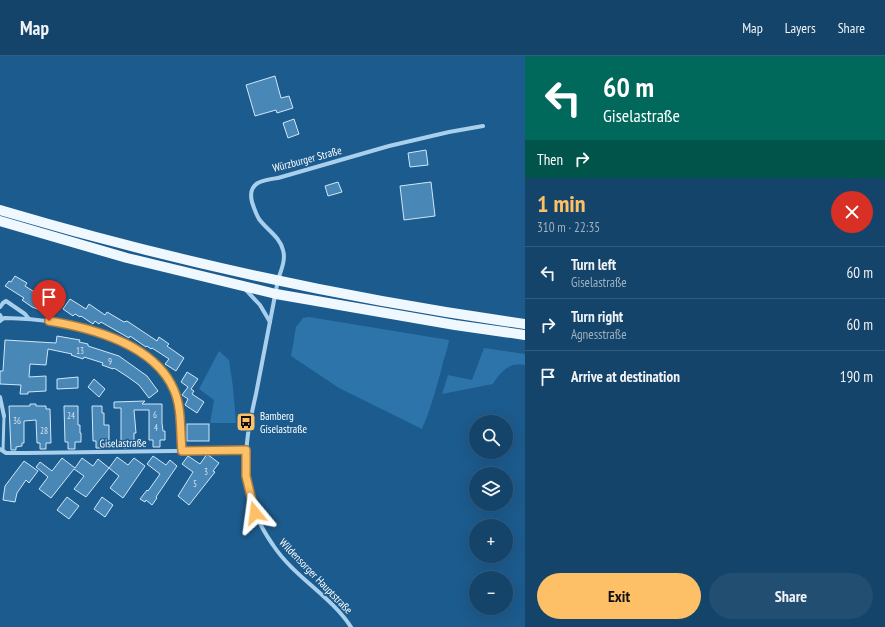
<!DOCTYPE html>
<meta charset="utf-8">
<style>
body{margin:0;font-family:"PT Sans Narrow",sans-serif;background:#224e72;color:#f1f3f6;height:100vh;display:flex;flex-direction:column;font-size:15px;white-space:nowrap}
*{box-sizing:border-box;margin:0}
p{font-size:13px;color:#9db0c1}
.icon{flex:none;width:22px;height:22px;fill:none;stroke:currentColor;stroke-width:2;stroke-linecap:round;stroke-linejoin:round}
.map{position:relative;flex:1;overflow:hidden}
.details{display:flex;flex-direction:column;background:#15446a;width:360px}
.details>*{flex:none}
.banner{background:#00695c;color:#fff;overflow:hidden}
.tools{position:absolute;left:469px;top:359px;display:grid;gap:8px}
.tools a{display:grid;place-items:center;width:44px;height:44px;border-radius:50%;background:#15446a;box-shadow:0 4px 16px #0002,0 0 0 1px #345c7e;font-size:20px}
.pin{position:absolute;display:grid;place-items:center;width:34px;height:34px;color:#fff;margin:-41px -17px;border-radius:50% 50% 50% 0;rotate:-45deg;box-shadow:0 0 4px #0007}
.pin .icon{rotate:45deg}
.me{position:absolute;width:44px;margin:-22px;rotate:344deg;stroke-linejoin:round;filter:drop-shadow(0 0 3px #0008)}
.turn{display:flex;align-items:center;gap:14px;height:84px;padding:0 12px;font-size:18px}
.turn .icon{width:52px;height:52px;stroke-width:2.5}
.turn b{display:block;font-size:28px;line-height:34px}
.then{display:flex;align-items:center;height:38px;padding:0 12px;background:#0003;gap:8px;font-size:15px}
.round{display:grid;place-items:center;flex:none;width:42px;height:42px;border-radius:21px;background:#224e72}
.head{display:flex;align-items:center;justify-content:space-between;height:68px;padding:0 12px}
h1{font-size:24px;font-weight:700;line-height:30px;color:#fec066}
.action{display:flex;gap:8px;margin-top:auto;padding:8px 12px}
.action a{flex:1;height:46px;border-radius:24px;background:#fec066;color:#111;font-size:16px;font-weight:700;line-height:46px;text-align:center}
.action a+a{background:#224e72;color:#f1f3f6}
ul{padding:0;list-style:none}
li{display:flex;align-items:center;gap:12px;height:52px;padding:0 12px;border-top:1px solid #345c7e}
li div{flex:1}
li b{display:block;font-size:15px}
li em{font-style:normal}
header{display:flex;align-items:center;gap:24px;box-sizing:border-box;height:56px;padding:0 20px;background:#15446a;border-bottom:1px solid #345c7e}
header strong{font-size:19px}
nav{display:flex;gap:22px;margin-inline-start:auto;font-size:14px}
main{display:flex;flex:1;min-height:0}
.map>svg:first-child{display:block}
.green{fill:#2c74a9}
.building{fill:#4987b7;stroke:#cee7fa}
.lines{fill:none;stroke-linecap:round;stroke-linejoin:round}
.lane{stroke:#a8d0ed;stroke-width:3}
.street{stroke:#a8d0ed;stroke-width:4}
.primary{stroke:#eff7ff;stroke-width:10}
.route-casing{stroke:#a57d42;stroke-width:10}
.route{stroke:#fec066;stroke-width:7}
.labels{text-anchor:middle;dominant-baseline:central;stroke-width:3;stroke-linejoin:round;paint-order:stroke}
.number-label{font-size:9px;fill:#d2e1ed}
.street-label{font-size:11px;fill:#fff;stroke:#1c5b8d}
.poi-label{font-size:11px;fill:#fff;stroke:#1c5b8d;text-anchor:start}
</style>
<header>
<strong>Map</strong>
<nav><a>Map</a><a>Layers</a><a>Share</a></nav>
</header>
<main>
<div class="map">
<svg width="525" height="571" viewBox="0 0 525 571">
<rect width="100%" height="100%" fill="#1c5b8d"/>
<g class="green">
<path d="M309,261L449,284C448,293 444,301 442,311C436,333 431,352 422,373L339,332L291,300L296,271L303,262Z"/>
<path d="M484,292L525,298V309C510,305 500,316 493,328L442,338L448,319L472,324Z"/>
<path d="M219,295L229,304L233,331L236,367H210L214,344L199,333Z"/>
</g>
<g class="building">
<path d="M275,20L281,42L289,40L293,52L277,57L276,54L255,60L246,29Z"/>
<path d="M294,63L299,78L288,82L283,67Z"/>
<path d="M426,94L428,109L410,111L408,97Z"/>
<path d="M338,126L342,136L328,140L325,130Z"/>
<path d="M431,126L435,160L404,164L400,130Z"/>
<path d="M15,220L27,227L25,230L47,244L51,239L60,246L53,257L43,250L40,254L32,251L22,244L24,242L5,230L9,225L11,226Z"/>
<path d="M70,243L86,253L89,248L105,259L107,256L124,266L127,265L157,285L159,281L169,288L167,290L184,302L176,315L165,308L169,303L152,292L151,293L147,290L146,291L130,280L129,282L101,266L99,268L95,265L93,268L81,260L80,261L75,258L73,260L63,253Z"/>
<path d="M57,280L80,284L79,286L88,288V290L119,300L147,320L158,335L149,342L139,329L128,321L114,312L113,313L102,309L103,307L84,301L83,303L71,299L72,298L48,293L46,309L30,308L29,321L46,320V335L28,336V338H20L21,329L0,328V315H3L5,284L56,287Z"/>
<path d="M187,316L198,323L191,333L194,335L192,338L204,346L197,357L185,349L188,343L182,339L188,331L181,326Z"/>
<path d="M78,321V332L57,333V323Z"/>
<path d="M94,323L105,333L99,341L88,331Z"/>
<path d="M145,345L142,348H162V367L163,375H165V384H160V391H153V384H149V354H134L136,377H134V386L131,385V391L124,392L123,386H121V352H114V346Z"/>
<path d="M30,348H36V350H46V353H50L51,387H46V393H40V387H37L36,364L24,365V387H22V390L16,391V394H11L9,350H30Z"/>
<path d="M64,350H78V369H80V377H81V386H75V393H68V386H65Z"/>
<path d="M92,350H102V357H104V369H109V385H104V392H96V385H93Z"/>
<rect x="187" y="368" width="22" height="17"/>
<path d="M207,398L219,407L213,415L215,416L189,449L178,440L193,416L182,408L188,400L200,408Z"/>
<path d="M153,400L166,409L170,404L177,410L156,441L157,442L152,449L146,444L145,446L140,443L147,434L148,435L160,418L147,408Z"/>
<path d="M117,401L128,409L134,402L145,410L123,442L110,432L119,420L109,412Z"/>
<path d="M62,402L75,412L82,402L93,410L98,403L109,412L86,441L74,433L84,420L74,413L51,442L39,433L48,421L36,411L40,406L52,415Z"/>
<path d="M24,405L38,415L29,427L26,424L17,437L15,446L3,444L5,430Z"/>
<path d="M67,441L79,450L69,463L57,454Z"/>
<path d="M102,441L113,449L105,461L94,453Z"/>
</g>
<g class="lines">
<path class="lane" d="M3,395L4,360"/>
<g class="street">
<path d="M245,233L260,249L270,266"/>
<path d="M0,251L3,247L6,245L25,258L29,263"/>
<path d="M0,259L2,263L0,265"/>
<path d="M2,263L5,262C58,263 152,278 174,334C182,353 180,375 182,395"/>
<path d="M0,341L4,360"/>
<path d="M0,393L6,397H26L246,394"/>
<path d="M351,571C330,539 294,521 273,489C259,469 248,444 246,419C244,392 250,364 256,338C263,300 271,262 278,224C281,214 286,204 283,194C280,181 267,174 259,163C256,158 254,152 252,146C247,126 263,124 278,122L389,90L449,76L483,70"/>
</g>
<g class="primary">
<path d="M0,154C172,205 347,243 525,268"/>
<path d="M0,165L127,202L276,238L455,269L525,279"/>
</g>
</g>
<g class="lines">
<defs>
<path id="route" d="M49,265C92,272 155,289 174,334C182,352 180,375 182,395L246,394V420L255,457"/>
</defs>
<use href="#route" class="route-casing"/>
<use href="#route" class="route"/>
</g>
<defs>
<symbol id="bus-square" viewBox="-11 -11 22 22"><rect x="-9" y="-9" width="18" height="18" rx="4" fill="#fec066" stroke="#1c5b8d"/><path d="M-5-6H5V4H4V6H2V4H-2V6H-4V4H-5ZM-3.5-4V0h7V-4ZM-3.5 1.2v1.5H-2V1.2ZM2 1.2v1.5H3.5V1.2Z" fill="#111"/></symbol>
</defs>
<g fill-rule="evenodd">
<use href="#bus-square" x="235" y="355" width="22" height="22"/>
</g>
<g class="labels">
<g class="number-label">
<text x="80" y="294">13</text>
<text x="110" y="305">9</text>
<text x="155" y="358">6</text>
<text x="71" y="359">24</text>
<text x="17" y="364">36</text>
<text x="156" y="371">4</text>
<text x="44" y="374">28</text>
<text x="206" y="415">3</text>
<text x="195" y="427">5</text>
</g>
<g class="street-label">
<text transform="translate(307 103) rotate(-15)">Würzburger Straße</text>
<text transform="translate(123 387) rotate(-1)">Giselastraße</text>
<text transform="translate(316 520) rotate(46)">Wildensorger Hauptstraße</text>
</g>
<g class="poi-label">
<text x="260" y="360">Bamberg<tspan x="260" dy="13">Giselastraße</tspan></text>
</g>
</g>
</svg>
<div class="tools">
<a><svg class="icon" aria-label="search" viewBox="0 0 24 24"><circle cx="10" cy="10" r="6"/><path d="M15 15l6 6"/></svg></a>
<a><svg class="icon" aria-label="layers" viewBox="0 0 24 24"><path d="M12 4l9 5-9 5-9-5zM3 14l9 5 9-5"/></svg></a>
<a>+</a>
<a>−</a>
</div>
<div class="pin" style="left:49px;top:265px;background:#d93025"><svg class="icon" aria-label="arrive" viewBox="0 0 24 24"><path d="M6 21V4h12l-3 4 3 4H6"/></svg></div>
<svg class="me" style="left:255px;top:457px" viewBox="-20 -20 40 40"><path d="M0-17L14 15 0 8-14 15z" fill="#fec066" stroke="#fff" stroke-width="4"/></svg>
</div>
<section class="details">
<div class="banner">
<div class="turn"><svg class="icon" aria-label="left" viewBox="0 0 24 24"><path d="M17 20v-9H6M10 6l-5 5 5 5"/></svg><div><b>60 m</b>Giselastraße</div></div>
<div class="then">Then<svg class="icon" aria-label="right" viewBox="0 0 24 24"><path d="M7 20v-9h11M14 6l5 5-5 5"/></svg></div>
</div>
<div class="head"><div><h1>1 min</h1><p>310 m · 22:35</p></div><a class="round" style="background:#d93025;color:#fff"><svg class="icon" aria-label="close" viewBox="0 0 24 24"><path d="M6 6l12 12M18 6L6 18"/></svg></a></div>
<ul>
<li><svg class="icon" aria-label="left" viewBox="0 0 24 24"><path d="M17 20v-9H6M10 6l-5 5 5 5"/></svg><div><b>Turn left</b><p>Giselastraße</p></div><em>60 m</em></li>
<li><svg class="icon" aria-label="right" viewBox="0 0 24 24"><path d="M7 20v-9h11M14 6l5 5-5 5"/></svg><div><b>Turn right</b><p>Agnesstraße</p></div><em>60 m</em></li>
<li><svg class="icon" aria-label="arrive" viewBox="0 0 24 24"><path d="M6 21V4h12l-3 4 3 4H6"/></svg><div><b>Arrive at destination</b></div><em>190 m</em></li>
</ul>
<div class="action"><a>Exit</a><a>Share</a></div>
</section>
</main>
